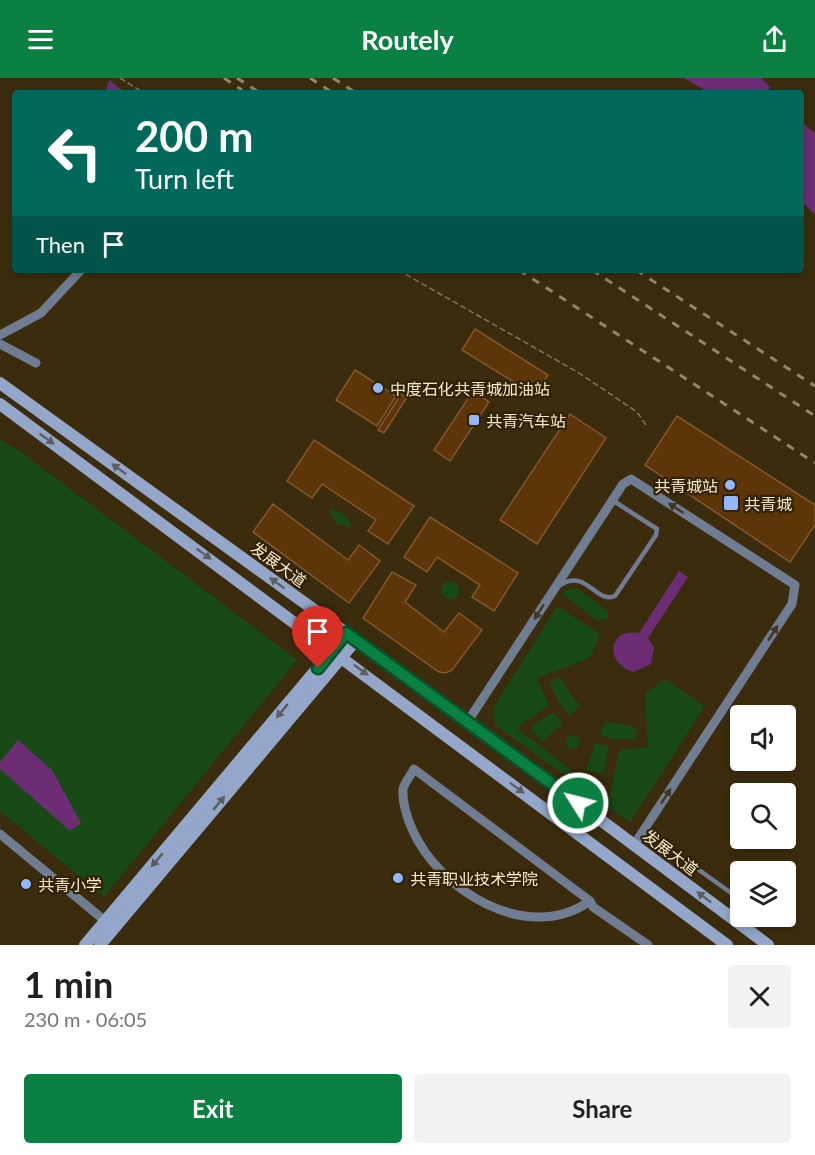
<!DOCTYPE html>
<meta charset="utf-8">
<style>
body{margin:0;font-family:Lato,"Noto Sans SC",sans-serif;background:#f2f2f2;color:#202124;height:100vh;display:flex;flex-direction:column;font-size:22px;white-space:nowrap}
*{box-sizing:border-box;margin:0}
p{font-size:20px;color:#757577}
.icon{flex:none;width:33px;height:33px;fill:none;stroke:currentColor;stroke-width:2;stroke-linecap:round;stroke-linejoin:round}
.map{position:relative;height:867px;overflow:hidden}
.panel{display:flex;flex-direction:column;background:#fff;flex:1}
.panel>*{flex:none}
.banner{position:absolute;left:12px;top:12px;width:792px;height:183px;border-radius:6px;box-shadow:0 3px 9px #0003;background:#00695c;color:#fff;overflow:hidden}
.buttons{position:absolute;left:730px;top:627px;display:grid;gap:12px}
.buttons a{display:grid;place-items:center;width:66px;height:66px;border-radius:6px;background:#fff;box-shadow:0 3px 9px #0003;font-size:30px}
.pin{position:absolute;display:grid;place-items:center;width:51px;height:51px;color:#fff;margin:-62px -26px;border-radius:50% 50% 50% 0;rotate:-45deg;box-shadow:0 0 6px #0007}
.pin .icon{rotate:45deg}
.me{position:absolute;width:66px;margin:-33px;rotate:306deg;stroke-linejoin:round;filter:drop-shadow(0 0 4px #0008)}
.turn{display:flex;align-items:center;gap:21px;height:126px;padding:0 24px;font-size:27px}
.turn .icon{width:78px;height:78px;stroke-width:2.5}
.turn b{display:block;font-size:42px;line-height:51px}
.then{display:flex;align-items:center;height:57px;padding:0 24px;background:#0003;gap:12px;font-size:22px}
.round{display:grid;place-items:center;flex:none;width:63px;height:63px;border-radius:6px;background:#f2f2f2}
.headline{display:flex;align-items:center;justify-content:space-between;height:102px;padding:0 24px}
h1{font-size:36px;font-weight:700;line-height:45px}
.cta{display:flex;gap:12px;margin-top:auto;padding:12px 24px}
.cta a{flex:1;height:69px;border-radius:6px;background:#0b8043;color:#fff;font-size:24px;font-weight:700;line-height:69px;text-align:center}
.cta a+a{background:#f2f2f2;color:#202124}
header{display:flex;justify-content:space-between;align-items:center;height:78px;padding:0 24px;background:#0b8043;color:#fff;font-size:27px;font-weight:700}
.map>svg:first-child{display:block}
.green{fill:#184a16}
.water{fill:#6c2d74}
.building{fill:#5c3509;stroke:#85582c;stroke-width:1.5}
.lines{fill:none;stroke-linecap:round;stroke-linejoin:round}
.path{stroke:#867759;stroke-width:1.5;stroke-dasharray:6 3;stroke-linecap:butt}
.service{stroke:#6f7c92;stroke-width:4.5}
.minor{stroke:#6f7c92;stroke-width:9}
.secondary{stroke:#94a7cb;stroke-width:12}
.rail{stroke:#958567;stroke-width:3;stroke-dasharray:8 8;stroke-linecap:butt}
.oneway{fill:#5d5e5d}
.oneway2{fill:#403827}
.route-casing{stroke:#07532c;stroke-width:15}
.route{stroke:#0b8043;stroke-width:10}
.poi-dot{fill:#92b7fd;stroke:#302203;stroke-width:2}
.labels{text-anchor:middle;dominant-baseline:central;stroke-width:4.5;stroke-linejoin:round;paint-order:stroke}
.poi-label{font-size:16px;fill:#faeacd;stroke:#302203;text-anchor:start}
.street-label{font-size:16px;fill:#faeacd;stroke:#302203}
</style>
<header><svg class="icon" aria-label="menu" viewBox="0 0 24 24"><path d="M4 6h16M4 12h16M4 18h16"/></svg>Routely<svg class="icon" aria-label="share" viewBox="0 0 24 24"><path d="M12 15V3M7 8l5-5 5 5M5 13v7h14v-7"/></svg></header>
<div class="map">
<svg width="815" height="867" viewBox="0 0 815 867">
<rect width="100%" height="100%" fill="#3b2c0d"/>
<g class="green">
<path d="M0,362L21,374L297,582L104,819L0,733Z"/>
<path d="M332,430L348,439L351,450L336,446L329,432Z"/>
<circle cx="450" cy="512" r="9"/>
<path d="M576,510L608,533V540L598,543L562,516L566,512Z"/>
<path d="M557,528L600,556L590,580L537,600L549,627L517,650L609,722L619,671L648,670L645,615L665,601L705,628L630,744L495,647L494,629Z"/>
<path d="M561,599L567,612L580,627L570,638L558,623L549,603Z"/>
<path d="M552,634L563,645L542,664L530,650Z"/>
<path d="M605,643L636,649L637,661H612L600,657Z"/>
<circle cx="573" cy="664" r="7"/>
<path d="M595,665L609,669L604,696L586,692Z"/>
</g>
<g class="water">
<path d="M684,0H761L770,9L768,15H710Z"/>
<path d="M109,2L126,15H105Z"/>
<path d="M801,44L815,55V137L801,122Z"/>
<path d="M679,493L688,499L648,560L654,570L651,586L633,594C605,585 607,550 639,555Z"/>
<path d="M18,662L52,692L81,745L70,753L0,691V684Z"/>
</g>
<g class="building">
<path d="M475,251L548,297L535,317L462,272Z"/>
<path d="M355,292L396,318L377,348L336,322Z"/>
<path d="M473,313L489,324L450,383L434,372Z"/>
<path d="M401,316L407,319L384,355L378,352Z"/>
<path d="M570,336L606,360L537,466L500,442Z"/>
<path d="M677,338L815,427V447L790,484L645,387Z"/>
<path d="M314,362L414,428L388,466L368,453L376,442L322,406L312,420L287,403Z"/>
<path d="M273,426L348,482L359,467L380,483L349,525L253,454Z"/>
<path d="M430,439L518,495L494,533L472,519L480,507L437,479L427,494L404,479Z"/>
<path d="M392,494L416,507L405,524L444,554L459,535L482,552L452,592L446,595L439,594L363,540Z"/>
</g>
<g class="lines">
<g class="path">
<path d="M120,0L144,15"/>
<path d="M398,192L579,295L637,334L646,347"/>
</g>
<g class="service">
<path d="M560,507C587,490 595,526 615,518L656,457L657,451L612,422"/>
<path d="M643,752L741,822"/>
<path d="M764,838L767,841"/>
</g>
<g class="minor">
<path d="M0,257L41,235L81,192"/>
<path d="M0,266L36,285"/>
<path d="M468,643L623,406L631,401L795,507L792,526L634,767"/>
<path d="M0,756L110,847"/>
<path d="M590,823C528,867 439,813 412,751C407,740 402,723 403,711C404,705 411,697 414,691L590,823L593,829L648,867"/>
</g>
<g class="secondary">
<path d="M0,305L468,643L768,867"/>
<path d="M0,326L727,867"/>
<path d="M85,867L347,555"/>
<path d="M100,867L356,562"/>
</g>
<g class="rail">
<path d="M224,0L242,12"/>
<path d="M237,0L260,15"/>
<path d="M310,0L333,15"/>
<path d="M333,0L356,15"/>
<path d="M519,192L815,385"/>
<path d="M592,192L815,338"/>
<path d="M636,192L815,308"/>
</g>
</g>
<defs><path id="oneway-solid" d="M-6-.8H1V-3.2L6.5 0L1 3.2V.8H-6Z" transform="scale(1.5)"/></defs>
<g class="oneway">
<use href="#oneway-solid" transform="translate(47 361) rotate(36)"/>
<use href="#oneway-solid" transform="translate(119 391) rotate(-144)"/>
<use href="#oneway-solid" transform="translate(204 476) rotate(36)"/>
<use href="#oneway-solid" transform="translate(277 505) rotate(-144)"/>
<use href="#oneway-solid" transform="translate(361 592) rotate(37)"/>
<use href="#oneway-solid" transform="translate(282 633) rotate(130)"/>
<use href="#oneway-solid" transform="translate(517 710) rotate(37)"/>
<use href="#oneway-solid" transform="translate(219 725) rotate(-50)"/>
<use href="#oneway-solid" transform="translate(157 782) rotate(130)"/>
<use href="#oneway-solid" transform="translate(704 819) rotate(-143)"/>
</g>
<g class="oneway2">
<use href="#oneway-solid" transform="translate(676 430) rotate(-147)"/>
<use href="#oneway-solid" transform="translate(539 534) rotate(123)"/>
<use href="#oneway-solid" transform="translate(773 555) rotate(-57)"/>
<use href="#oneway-solid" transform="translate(666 718) rotate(-57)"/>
</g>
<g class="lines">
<defs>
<path id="route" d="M318,590L346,555L578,725"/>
</defs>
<use href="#route" class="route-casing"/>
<use href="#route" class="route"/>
</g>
<g class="poi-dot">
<circle cx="378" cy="310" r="6"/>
<rect x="468" y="336" width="12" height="12" rx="3"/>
<circle cx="730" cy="407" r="6"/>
<rect x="723" y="417" width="16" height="16" rx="3"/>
<circle cx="398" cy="800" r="6"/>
<circle cx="26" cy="806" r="6"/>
</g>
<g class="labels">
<g class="poi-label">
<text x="390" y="310">中度石化共青城加油站</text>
<text x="486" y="342">共青汽车站</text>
<text x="718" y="407" text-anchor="end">共青城站</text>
<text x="744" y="425">共青城</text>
<text x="410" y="800">共青职业技术学院</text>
<text x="38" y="806">共青小学</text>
</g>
<g class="street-label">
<text transform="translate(279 486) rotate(36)">发展大道</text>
<text transform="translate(671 774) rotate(37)">发展大道</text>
</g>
</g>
</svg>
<div class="buttons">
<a><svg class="icon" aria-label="sound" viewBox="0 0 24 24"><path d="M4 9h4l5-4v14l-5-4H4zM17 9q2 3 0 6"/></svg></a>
<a><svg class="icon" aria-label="search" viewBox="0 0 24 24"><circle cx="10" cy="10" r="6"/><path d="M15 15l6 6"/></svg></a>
<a><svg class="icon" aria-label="layers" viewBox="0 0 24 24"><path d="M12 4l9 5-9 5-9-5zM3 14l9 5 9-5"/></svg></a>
</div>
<div class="pin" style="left:318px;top:590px;background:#d93025"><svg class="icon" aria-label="arrive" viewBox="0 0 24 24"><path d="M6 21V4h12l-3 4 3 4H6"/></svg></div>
<svg class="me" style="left:578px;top:725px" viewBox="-20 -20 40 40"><circle r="17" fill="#0b8043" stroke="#fff" stroke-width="3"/><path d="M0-11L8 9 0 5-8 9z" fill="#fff"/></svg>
<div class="banner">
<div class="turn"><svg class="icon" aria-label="left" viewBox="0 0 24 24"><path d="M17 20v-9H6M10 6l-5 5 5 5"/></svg><div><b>200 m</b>Turn left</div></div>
<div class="then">Then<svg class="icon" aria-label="arrive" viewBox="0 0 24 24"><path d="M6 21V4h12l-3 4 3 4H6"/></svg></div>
</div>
</div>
<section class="panel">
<div class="headline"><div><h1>1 min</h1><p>230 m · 06:05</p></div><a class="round"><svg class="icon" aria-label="close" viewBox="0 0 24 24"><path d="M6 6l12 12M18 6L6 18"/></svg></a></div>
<div class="cta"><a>Exit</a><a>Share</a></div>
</section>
